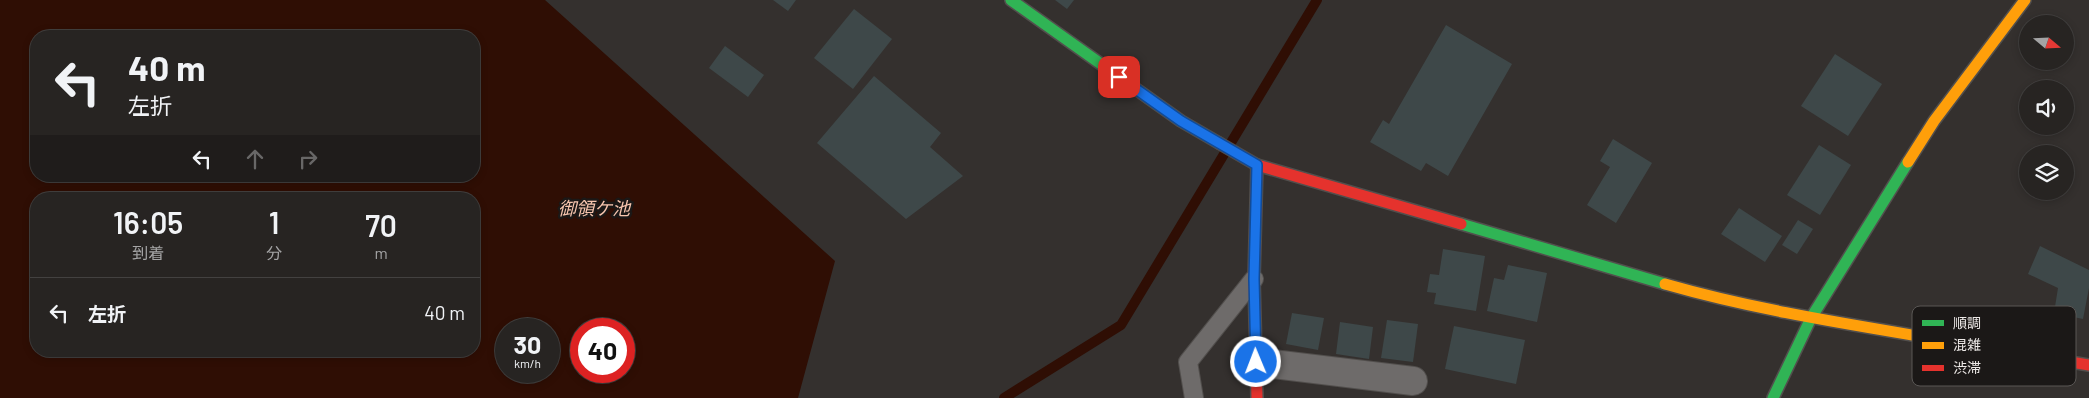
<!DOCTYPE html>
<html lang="ja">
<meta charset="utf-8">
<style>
body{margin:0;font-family:Barlow,"Noto Sans JP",sans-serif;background:#2f2c2a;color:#f1f3f6;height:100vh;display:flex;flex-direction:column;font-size:19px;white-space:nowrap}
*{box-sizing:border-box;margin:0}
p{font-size:16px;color:#a4a4a5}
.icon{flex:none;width:28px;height:28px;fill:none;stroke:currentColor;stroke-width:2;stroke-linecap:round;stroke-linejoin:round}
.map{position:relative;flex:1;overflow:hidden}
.sheet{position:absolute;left:30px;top:192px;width:450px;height:165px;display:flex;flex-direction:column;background:#272422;border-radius:20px;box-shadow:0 2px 8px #0003,0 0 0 1px #434140}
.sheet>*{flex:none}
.guide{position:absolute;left:30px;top:30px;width:450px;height:152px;border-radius:20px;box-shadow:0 2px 8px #0003,0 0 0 1px #434140;background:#272422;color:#f1f3f6;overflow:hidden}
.needle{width:32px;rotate:109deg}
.controls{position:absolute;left:2019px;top:15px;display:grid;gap:10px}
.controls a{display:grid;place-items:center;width:55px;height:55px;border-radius:50%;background:#272422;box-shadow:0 2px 8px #0003,0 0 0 1px #434140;font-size:25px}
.speed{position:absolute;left:495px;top:318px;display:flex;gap:10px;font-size:25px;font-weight:700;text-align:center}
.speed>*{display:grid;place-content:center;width:65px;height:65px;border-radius:50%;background:#272422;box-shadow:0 2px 8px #0003,0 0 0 1px #434140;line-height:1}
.speed small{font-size:12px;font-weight:400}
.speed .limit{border:8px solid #d22;background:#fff;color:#111}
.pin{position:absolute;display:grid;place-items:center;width:42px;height:42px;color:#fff;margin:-21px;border-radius:10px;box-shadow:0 2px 8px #0006}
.me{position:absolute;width:55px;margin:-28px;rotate:359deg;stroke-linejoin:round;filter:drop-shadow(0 0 4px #0008)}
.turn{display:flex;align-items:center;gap:18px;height:105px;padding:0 15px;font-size:22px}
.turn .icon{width:65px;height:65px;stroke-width:2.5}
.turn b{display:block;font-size:35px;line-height:42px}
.lanes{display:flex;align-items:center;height:48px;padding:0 15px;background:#0003;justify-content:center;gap:25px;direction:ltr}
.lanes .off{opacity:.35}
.eta{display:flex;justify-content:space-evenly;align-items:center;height:85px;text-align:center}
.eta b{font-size:30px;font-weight:600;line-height:35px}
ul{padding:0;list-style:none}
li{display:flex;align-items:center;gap:15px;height:70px;padding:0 15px;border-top:1px solid #434140}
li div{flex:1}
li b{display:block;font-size:19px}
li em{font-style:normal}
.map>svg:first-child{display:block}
.water{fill:#2f0e04;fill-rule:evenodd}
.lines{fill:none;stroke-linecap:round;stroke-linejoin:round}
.stream{stroke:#2f0e04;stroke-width:10}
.building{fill:#3e4849}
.lane-casing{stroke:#524f4d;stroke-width:20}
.street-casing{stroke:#524f4d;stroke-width:30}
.fast-casing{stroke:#524f4d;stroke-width:14}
.slow-casing{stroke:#524f4d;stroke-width:14}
.jam-casing{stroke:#524f4d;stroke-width:14}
.lane{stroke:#6e6b6a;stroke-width:18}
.street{stroke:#6e6b6a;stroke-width:28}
.fast{stroke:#30b455;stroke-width:11}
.slow{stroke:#ff9f0a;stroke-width:11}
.jam{stroke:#e5322d;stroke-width:11}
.route-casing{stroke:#114b97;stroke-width:12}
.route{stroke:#1a73e8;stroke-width:9}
.labels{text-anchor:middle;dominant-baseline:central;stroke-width:5;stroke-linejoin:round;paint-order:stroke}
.water-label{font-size:18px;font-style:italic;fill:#f7c5ae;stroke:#1b1817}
.key{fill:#1b1817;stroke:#5a5755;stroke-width:1}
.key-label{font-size:14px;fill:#ede9e7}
</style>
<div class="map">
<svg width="2089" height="398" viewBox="0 0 2089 398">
<rect width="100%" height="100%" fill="#34302e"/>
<path class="water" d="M0,0H545L835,261L798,398H0ZM36,36H474V176H36ZM36,199H474V351H36ZM506,329H549V371H506ZM581,329H624V371H581Z"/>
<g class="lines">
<path class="stream" d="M1004,398L1121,325L1317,0"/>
</g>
<g class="building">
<path d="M773,0H796L788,11Z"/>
<path d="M1055,0H1074L1067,9Z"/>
<path d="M854,9L892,39L853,89L814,58Z"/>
<path d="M1446,25L1512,64L1448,176L1426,163L1421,171L1370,142L1383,120L1389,124Z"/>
<path d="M725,46L764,75L748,97L709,68Z"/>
<path d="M1835,54L1882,84L1848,136L1801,106Z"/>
<path d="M874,76L941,133L930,147L963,176L906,219L817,143Z"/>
<path d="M1613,139L1652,163L1616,223L1587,205L1610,167L1600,161Z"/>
<path d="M1819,145L1851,165L1820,215L1787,195Z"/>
<path d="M1739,208L1782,236L1765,262L1721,234Z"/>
<path d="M1798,220L1813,229L1797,254L1782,245Z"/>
<path d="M2040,246L2089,270V288L2083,319L2054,313L2058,288L2028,274Z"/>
<path d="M1443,249L1485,256L1476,311L1434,304L1436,293L1427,292L1430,274L1439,275Z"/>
<path d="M1508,265L1547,273L1537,322L1487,311L1494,278L1504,280Z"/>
<path d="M1292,313L1324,318L1318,350L1286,344Z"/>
<path d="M1387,320L1418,324L1413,362L1381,358Z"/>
<path d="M1340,322L1373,327L1369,359L1336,354Z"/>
<path d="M1454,326L1525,340L1516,384L1445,369Z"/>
</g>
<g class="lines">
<defs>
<path id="lane" d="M1194,398L1188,362L1254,279"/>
<path id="street" d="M1256,362L1413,381"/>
<g id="fast">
<path d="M1011,0L1181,121L1219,143"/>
<path d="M1461,224L1665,284"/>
<path d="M1773,398L1811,318L1908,162"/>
</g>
<g id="slow">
<path d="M1908,162L1934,121L2025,0"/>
<path d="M1665,284C1752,309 1841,323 1930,338"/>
</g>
<g id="jam">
<path d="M1219,143L1257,165L1461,224"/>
<path d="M1257,165L1254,279L1257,398"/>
<path d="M1930,338L2089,365"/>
</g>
</defs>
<use href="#lane" class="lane-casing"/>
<use href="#street" class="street-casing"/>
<use href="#fast" class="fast-casing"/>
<use href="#slow" class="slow-casing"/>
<use href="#jam" class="jam-casing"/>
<use href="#lane" class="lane"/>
<use href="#street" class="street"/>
<use href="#fast" class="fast"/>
<use href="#slow" class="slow"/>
<use href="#jam" class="jam"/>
</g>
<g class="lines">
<defs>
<path id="route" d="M1119,77L1181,121L1257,165L1254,279L1256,362"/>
</defs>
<use href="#route" class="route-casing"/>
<use href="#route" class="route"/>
</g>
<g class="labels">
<g class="water-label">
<text x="594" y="208">御領ケ池</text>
</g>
</g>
<rect x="1912" y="306" width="164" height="80" rx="8" class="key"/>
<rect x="1922" y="320" width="22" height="6" fill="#30b455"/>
<rect x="1922" y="342" width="22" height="7" fill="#ff9f0a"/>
<rect x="1922" y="365" width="22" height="6" fill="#e5322d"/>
<g class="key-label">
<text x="1953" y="328">順調</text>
<text x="1953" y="350">混雑</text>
<text x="1953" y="373">渋滞</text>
</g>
</svg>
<div class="controls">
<a><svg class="needle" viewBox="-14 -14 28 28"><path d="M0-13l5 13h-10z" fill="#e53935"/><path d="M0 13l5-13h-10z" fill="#a4a4a5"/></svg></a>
<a><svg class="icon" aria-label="sound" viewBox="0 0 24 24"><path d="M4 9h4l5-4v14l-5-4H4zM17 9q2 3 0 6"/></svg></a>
<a><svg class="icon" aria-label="layers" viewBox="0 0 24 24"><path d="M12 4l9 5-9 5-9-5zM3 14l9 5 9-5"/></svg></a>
</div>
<div class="speed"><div>30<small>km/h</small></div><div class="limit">40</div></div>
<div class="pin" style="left:1119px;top:77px;background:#d93025"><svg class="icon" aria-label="arrive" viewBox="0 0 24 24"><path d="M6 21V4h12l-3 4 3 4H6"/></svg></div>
<svg class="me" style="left:1256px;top:362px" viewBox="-20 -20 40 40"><circle r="17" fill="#1a73e8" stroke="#fff" stroke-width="3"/><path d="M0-11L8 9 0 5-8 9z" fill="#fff"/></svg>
<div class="guide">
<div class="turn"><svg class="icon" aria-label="left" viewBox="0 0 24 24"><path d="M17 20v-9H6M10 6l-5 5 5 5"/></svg><div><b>40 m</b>左折</div></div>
<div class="lanes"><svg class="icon" aria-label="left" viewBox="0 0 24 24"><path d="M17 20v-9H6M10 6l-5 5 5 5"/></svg><svg class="icon off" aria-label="ahead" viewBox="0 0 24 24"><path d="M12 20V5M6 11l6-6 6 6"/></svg><svg class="icon off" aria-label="right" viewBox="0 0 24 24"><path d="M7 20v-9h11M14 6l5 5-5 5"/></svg></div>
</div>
<section class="sheet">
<div class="eta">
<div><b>16:05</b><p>到着</p></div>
<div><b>1</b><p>分</p></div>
<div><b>70</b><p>m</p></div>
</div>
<ul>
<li><svg class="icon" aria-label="left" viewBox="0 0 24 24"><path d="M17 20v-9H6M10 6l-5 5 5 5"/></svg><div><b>左折</b></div><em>40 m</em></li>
</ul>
</section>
</div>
